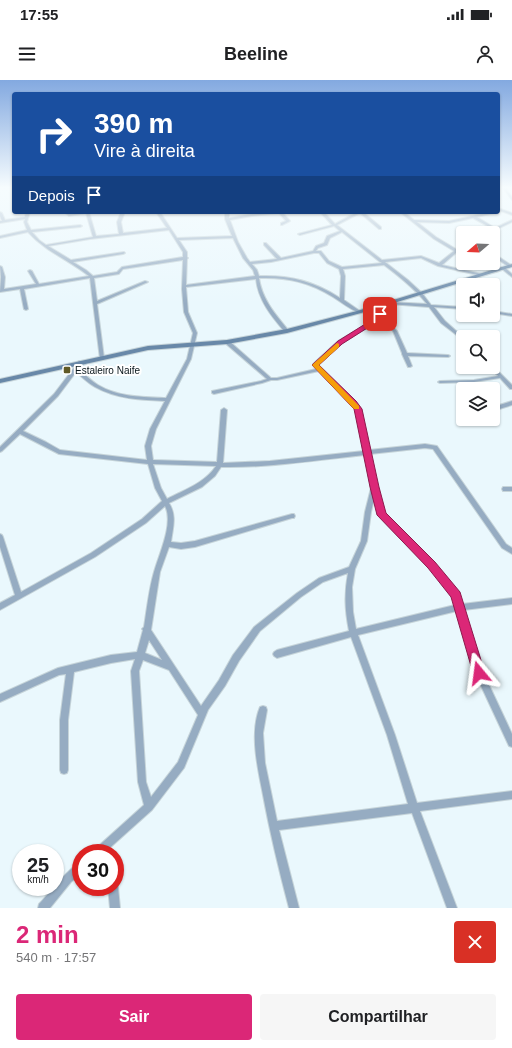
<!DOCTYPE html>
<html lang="pt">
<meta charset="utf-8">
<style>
body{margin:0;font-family:Arial,sans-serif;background:#f6f6f6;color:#202124;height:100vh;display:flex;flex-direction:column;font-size:15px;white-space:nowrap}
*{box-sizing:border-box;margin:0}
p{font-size:13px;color:#757577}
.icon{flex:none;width:22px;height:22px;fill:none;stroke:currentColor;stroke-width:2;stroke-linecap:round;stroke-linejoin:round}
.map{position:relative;height:828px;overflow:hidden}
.panel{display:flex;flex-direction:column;background:#fff;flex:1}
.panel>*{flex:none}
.top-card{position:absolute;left:12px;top:12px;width:488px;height:122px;border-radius:4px;box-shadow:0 1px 3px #0004;background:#1a4fa0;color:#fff;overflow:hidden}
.needle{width:26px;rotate:251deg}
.tools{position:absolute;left:456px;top:146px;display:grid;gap:8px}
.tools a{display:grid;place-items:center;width:44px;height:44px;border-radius:4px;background:#fff;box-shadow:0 1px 3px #0004;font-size:20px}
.speed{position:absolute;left:12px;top:764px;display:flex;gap:8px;font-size:20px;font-weight:700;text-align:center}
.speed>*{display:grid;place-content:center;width:52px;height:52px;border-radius:50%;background:#fff;box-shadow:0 1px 3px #0004;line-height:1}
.speed small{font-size:10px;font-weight:400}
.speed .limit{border:6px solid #d22;background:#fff;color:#111}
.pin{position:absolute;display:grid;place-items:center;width:34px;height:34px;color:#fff;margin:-17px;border-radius:8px;box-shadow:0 2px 6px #0006}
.me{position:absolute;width:44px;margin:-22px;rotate:344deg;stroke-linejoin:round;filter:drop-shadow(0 0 3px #0008)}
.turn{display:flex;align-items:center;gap:14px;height:84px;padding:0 16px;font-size:18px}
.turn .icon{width:52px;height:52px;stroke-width:2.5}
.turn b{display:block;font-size:28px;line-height:34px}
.then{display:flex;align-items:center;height:38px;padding:0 16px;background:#0003;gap:8px;font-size:15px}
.round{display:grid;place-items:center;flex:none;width:42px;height:42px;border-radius:4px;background:#f6f6f6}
.summary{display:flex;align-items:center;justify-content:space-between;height:68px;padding:0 16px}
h1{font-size:24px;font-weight:700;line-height:30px;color:#db2777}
.cta{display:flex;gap:8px;margin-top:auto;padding:8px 16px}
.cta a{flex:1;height:46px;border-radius:4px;background:#db2777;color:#fff;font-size:16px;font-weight:700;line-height:46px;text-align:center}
.cta a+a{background:#f6f6f6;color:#202124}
.status{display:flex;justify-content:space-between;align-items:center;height:28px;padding:0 20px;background:#fff;direction:ltr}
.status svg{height:11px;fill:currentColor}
header{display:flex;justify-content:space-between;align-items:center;height:52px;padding:0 16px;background:#fff;font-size:18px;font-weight:700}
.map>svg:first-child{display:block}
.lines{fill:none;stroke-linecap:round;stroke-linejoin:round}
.street-casing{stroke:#c6d4d9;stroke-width:2}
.secondary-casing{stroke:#c6d4d9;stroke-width:2}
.street{fill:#96acc2;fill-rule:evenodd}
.secondary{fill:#6888a8;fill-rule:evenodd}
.route{fill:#db2777;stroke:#8e194d}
.slow{fill:#f59e0b}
.poi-dot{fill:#605a26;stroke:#fff;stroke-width:1.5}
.labels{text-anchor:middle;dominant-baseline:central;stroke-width:4;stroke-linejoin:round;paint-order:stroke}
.far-poi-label{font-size:10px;fill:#09161b;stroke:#fff;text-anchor:start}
</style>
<div class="status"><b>17:55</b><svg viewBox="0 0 49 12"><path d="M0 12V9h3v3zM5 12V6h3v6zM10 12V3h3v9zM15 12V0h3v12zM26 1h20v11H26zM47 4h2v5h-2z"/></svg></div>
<header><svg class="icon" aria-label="menu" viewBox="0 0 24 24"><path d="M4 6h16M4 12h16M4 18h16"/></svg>Beeline<svg class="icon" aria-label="person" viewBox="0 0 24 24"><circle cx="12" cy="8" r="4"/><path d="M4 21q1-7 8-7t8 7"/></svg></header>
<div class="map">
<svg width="512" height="828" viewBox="0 0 512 828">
<rect width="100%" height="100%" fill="#eaf8fd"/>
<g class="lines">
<defs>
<g id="street">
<path d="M503,108H505L512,117V120Z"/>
<path d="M498,128L512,133V135L498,130Z"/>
<path d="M0,132L2,133L5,140L25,137L26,132H30L27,142L31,150L80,145L82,146L80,147L32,152L39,160L46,165L93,157L86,133L69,136L64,132H68L70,134L89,132L96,156L119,154L117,142L121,132H125L121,142L123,153L167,148L156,132H160L177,158L232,156L225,139V132H229V138L252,134L285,132L283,133L290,141L282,145H281V143L286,141L279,133L252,136L230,140L238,162L247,178L250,182L277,179L264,165V163H266L281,178L313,171L316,166L324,163L327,156L340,151L334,146L300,155L298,154L332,145L320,132H324L335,144L357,132H363L381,147V149H379L360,133L337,145L382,180L421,176L439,183L454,171L434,159L400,132H404L414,140L449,141L491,132H498L477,137L495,148L512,140V142L495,150L473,138L449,143L417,142L436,157L456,169L463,166V168L457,172L442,185L482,194V196L438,186L421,178L385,182L408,200L422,213L431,225L463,227V229L434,227L445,241L463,257V260L441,243L429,227L389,224L388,223L390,222L427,224C415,209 400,197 384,185L343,189L345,196L344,220L360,231L361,232L359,233C350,229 341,222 333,217C309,202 287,197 259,198C262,220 276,235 289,251L287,252H285C272,237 258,220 256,199L186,207L188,232L197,253L191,279L156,349L151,366L153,380L217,382L221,330L224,328L227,330L223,383L270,381L364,371L355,329L351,323L319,291L277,300H271L262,303L214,314L212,313V311L261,301L267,299L225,263V261H229L271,298H277L316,289L313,285V284L338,261L379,237L375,227L377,226L379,227L383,237L397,251L407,273L448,275L450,276L448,277L408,276L412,286L410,287H408L402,274V273L393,251L381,239L342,263L318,285L355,321L361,329L369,370L425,364L437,366L506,464L512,468V474L502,468L433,369L425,368L370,374L377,407L385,434L433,483L458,513L462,524L512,518V524L464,530L483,592L512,654V667L509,666L475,593L457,531L358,555L395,655L417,723L512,711V719L420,731L457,828H447L412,733L279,750L299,828H289C279,790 270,753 263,715C258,689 249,653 260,627L263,626L266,627L267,630L263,653L265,683L277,741L408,724L387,655L351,557L277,578L274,576L273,574L274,572L277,570L349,551C345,530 344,515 348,493L323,502L301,517L260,551L239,581L225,606L208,630L184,688L152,730L104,773H92L94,770L144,725L138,702L131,591L135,579L111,583L74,592L68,640V690L67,693L64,694L61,693L60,690V640L66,594L59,595L0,622V614L58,588L111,575L137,572L143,550L142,549L144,547C147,528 149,509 154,492C159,474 174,443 165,426L146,443L95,477L0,530V523L15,515L0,467V454L2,455L3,457L21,512L91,473L142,439L162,421L155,408L148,384L59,374L20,354L2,371L0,372V367L54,314L79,281H81L83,282L78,289C85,294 91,301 98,305C118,317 143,317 166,318L187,279L193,253L184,232L182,209L183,180L123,189L119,194L94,198L97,221L145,201L148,202L97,224L104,278L102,279H100L90,198L24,209L28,229L26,230L24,229L20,209L0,212L1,197L0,186L2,187L5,197L4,209L36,204L28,191L30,190L32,191L39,204L89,196C69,180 46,172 28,152L0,158V156L27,150L24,142L25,139L0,143V141H2L0,136ZM169,150L183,172V177L122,187L117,192L93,196L86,190L73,182L123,174L125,173L124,172L71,180L48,166L90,159ZM342,152L380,182L382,183L342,187L329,181L321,171H316L318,168L327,165L330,158ZM233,158L243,178L253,190L255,196L186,205L187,179L188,178L187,177V172L179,160ZM314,173H319L327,183L339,189L341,196L340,218C314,201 290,195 259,196L257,190L252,184L271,182ZM76,292C82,297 88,303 95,307C116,319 141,320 165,321L150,349L145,366L147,380L60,370L46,362L23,351L58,316ZM365,375L371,408L365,432L361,461L349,487L319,498L297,513L254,547L233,575L219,600L201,626L151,550L160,492L169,467L181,469L195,467L292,438H294L295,436L294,434H292L195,461L181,463L171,462C173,447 177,436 169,423L202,407L215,396L221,387C269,388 317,380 365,375ZM153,384L216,386C205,403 184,410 167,419L161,408ZM374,419L380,437L429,487L453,516L455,525L356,549L353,532L352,507L355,489L367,461L371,432ZM149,560L162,580L145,573ZM143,580L169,590L198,635L178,682L151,717L146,702L139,591Z"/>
<path d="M493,173L511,185V187H509L493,176Z"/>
<path d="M502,187H504L512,194V197L502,189Z"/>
<path d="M493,231L512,234V236L493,233Z"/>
<path d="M493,286L512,305V309H510L500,298L474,302L440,303L438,302L440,301L474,300L498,296L490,287H493Z"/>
<path d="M512,321V325L493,331V327Z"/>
<path d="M503,407H512V411H503L502,409Z"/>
<path d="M81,782V794L71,802L50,828H38L39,824C49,814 69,787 81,782Z"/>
<path d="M115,803H117L118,807L120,828H110L108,807H115Z"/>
</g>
<path id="secondary" d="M512,184V187L361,233L287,253L227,264L148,270L0,303V299L148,266L227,260L287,249L357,231Z"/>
</defs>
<use href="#street" class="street-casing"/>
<use href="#secondary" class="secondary-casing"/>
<use href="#street" class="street"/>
<use href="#secondary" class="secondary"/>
</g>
<linearGradient id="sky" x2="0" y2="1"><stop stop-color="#83a9e0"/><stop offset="0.48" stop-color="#f6fcfe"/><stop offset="1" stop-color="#f6fcfe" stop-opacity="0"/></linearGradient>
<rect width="512" height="224" fill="url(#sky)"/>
<path class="route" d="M380,232L383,234V238L342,264L319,285L356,321L362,329L379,407L386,433L435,482L460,512L485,593L483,597L479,598L475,597L473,593L451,517L428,488L377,435L370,407L354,329L312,285L338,261L378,236L377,234Z"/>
<path class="slow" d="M337,263L339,264V267L319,285L359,326V329H354L312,285Z"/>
<rect class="poi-dot" x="63" y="286" width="8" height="8" rx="2"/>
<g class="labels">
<g class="far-poi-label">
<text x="75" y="290">Estaleiro Naife</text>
</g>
</g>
</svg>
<div class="tools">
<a><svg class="needle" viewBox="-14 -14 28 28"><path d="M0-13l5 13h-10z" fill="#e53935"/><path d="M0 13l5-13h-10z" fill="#757577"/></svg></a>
<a><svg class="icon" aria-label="sound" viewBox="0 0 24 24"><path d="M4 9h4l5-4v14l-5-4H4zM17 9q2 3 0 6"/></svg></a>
<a><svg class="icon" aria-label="search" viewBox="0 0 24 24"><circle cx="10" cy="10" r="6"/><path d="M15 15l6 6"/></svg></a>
<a><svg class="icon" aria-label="layers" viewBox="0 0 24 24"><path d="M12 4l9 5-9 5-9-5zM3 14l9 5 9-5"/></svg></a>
</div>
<div class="speed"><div>25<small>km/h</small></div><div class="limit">30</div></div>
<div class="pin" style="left:380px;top:234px;background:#d93025"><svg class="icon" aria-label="arrive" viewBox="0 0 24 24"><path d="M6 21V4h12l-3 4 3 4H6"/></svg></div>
<svg class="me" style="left:479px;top:593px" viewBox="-20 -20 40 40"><path d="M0-17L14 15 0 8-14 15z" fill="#db2777" stroke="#fff" stroke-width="4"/></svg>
<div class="top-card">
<div class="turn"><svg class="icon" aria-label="right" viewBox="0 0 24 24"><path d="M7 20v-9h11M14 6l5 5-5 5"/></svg><div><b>390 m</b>Vire à direita</div></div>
<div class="then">Depois<svg class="icon" aria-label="arrive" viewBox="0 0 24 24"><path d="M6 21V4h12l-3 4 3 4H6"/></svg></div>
</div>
</div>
<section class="panel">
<div class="summary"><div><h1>2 min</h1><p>540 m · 17:57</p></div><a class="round" style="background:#d93025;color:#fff"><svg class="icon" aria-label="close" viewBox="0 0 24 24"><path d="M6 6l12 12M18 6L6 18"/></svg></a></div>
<div class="cta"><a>Sair</a><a>Compartilhar</a></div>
</section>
